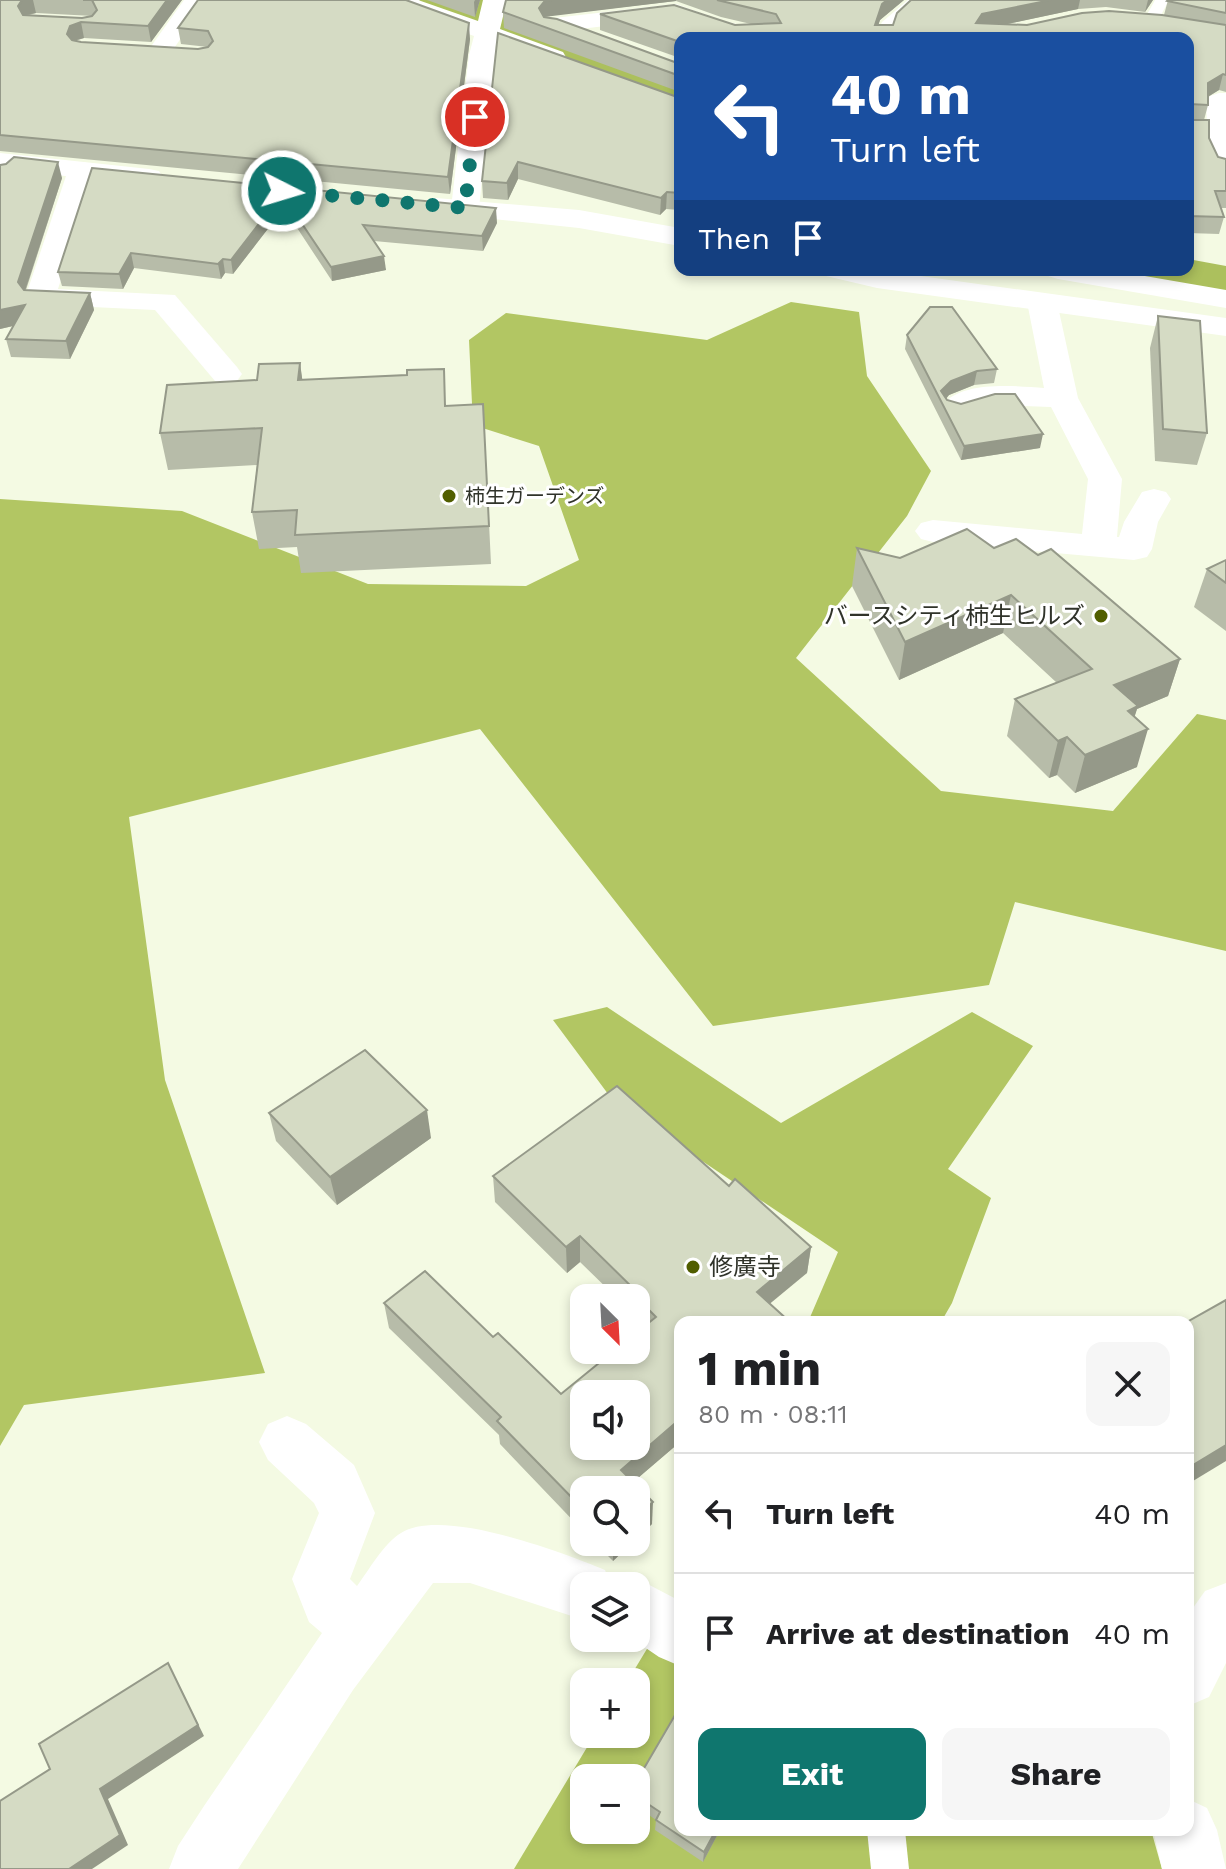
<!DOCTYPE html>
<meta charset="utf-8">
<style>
body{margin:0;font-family:"Work Sans","Noto Sans JP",sans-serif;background:#f6f6f6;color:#202124;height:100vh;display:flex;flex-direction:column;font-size:30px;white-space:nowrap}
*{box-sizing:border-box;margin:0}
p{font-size:26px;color:#757577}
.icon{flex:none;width:44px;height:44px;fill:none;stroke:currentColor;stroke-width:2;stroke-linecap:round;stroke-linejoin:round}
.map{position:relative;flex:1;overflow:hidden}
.side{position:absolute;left:674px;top:1316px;width:520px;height:520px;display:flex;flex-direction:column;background:#fff;border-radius:16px;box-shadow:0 4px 12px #0003}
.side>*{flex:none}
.hud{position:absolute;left:674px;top:32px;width:520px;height:244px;border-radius:16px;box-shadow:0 4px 12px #0003;background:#1a4fa0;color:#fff;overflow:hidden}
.needle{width:52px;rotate:156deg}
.controls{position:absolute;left:570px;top:1284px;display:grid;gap:16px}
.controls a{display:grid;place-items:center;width:80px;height:80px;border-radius:16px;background:#fff;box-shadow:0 4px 12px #0003;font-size:40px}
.pin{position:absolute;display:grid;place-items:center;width:68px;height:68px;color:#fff;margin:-34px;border:4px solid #fff;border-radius:50%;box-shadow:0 2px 8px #0007}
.me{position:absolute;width:88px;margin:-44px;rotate:95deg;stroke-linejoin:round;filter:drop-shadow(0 0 6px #0008)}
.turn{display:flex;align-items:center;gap:28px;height:168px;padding:0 24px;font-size:36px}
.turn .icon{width:104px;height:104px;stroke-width:2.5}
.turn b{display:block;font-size:56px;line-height:68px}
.then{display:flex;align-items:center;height:76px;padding:0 24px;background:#0003;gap:16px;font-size:30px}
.round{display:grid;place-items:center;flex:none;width:84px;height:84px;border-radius:16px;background:#f6f6f6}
.summary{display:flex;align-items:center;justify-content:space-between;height:136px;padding:0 24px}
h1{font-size:48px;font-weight:700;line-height:60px}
.primary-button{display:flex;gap:16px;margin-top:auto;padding:16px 24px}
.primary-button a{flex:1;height:92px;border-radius:16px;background:#0f766e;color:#fff;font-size:32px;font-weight:700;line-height:92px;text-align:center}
.primary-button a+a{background:#f6f6f6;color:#202124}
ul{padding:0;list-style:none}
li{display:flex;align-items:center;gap:24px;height:120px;padding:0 24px;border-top:2px solid #e0e0e0}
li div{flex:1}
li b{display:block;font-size:30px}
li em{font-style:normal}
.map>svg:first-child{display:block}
.forest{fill:#b2c663;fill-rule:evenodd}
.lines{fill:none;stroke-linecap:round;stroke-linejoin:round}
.river{fill:#acc05d;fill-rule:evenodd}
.lane{fill:#fff;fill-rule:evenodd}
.street{fill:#fff;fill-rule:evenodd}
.secondary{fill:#fff;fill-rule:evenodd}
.wall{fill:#b7bca9;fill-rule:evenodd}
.shaded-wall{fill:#959989}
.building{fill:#d5dbc4;stroke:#959989;stroke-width:2;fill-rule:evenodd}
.route{stroke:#0f766e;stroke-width:14;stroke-dasharray:0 25.2}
.poi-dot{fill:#515e00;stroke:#fff;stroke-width:3}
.labels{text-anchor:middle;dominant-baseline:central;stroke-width:6;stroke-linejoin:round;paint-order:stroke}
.far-poi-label{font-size:20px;fill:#30332a;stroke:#fff;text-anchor:start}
.poi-label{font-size:24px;fill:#30332a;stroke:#fff;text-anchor:end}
</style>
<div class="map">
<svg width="1226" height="1869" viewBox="0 0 1226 1869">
<rect width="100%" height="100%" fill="#f4fae3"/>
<g class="forest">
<path d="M791,302L859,312L867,376L931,471L907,516L796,658L941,791L1113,811L1197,714L1226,720V951L1015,902L989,985L713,1026L480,729L129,817L165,1080L265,1373L24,1405L0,1446V499L182,511L368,584L526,586L579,560L539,446L473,425L469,340L506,313L707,340Z"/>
<path d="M607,1007L781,1123L972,1012L1033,1046L948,1169L991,1198L952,1303L941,1322H808L838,1252L614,1102L553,1020Z"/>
<path d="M680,1594V1830H1151L1162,1869H514L595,1734H636V1682H627ZM584,1778H636V1830H584Z"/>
</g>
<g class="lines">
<g class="river">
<path d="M419,0H488L680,71V105L426,10Z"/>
<path d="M1188,259L1226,266V302L1124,283L1115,270H1188Z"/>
</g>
<g class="lane">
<path d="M908,0H923L893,27L889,38H875L882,22Z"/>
<path d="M1155,0H1169L1159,19L1226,30V38L1145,25L1143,22Z"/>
<path d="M867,1830H905L909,1869H871Z"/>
</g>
<g class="street">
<path d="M184,0H216L212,5L201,9L168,57H150L147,52Z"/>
<path d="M374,0H418L478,21L483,0H507L500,29L563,52L566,57L563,62L554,64L496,44L479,208L475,214L465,216L455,214L451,208L469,55L474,36L404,11L378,5Z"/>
<path d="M676,4L720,20L774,33L777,38H735L674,18L554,32L545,30L542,25L545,20L554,18Z"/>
<path d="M1219,93H1226V175L1216,173L1208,153L1206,101L1210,96Z"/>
<path d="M82,162L92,164L96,170L58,289L175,295L237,367L242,374L237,381L226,384L215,381L155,310L29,304L25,298L68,170L72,164Z"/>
<path d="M1043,270H1110L1226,290V308L1058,279L1048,276Z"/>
<path d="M1042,293L1053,296L1057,302L1078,398L1122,479L1117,537H1119L1124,522L1142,492L1154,489L1166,492L1171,499L1158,522L1152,549L1147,557L1134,560L933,542L921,539L915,531L921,523L933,520L1082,534L1088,479L1051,407L992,405L958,416L947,413L942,406C960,380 1016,386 1044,388L1027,302L1031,296Z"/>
<path d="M287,1416L306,1424L354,1465L375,1513L350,1579L357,1586C369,1570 384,1543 401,1533C443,1507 561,1552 605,1570L611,1586H584V1620L470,1583H433L353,1690L238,1869H169L178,1846L204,1806L322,1633L309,1622L292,1579L319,1513L314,1503L268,1460L259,1442L268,1424Z"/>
<path d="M636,1578L680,1601V1666L659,1657L631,1638H636V1586H616Z"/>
<path d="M1226,1583V1663L1209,1697L1188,1706V1615L1205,1591Z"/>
<path d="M1188,1799L1207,1808L1217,1830L1226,1869H1162L1153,1830H1188Z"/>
</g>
<g class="secondary">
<path d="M0,153L149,169L159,171L163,177L159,183L149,185L0,169Z"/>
<path d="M436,198L579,210L680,228V246L579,228L426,212L422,206L426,200Z"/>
<path d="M821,270H877L1226,318V336L877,288L826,276Z"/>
</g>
</g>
<g class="wall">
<path d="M0,0H182L151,42L84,38L75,41L81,42L198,49L208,47L181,44L178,28L470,39L450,194L0,151ZM36,13L93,16L82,18L26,16Z"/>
<path d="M427,0H480L475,17Z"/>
<path d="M506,0H904L880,20L878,25H893L911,0H1153L1145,12L1106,7L1078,9L1007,24L1027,25L1164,15L1168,0H1226V92L1219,90L1208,97V105L1204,120L1209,138L1218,157L1226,159V208H1221L1224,217L1219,234L1188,233V38H680V58L600,30V14L735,25L751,24L721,17L676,1L554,15L544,17L680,76V92L504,28L503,12Z"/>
<path d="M498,33L680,98V210L666,209L660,215L518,179L508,200L483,198L482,181Z"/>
<path d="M0,165L62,178L26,290L90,293L94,310L70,359L11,357L6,339L13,326L0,329Z"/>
<path d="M92,168L497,223L483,251L374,241L386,270L332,281L284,208L233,274L225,273L221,279L134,268L123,289L62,286L58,272Z"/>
<path d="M1158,316L1207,433L1197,465L1155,461L1150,348Z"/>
<path d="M907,335L997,369L994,383L974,385L949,395L946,399L947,400L1040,448L961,460L905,349Z"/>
<path d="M300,363L302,379L447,406L485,441L491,564L301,573L297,547L259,549L252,512L257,465L168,470L160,433L257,380Z"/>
<path d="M857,548L900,558L994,548L1180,659L1168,696L1137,709L1134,717L1137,767L1075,793L1057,775L1049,778L1007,736L1015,699L1057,683L1003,633L899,680L852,586Z"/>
<path d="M1226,560V631L1194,607L1207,569Z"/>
<path d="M269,1113L431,1138L337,1205L276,1141Z"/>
<path d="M493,1176L729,1186L811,1247L807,1273L680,1322V1442L633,1482L652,1524L636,1539V1490H584V1532L500,1444L499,1435L389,1328L384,1303L561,1394L642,1328L636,1322V1298H617L580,1262L567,1273L495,1202Z"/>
<path d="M594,1542H633L613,1561Z"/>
<path d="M636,1782L720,1830L703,1862L655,1830L656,1820L636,1806Z"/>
</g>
<g class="shaded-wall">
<path d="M22,0H33L36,13L26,15L21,21L18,6Z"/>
<path d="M167,0H182L151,42L148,26Z"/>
<path d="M475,0H480L475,17L474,2Z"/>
<path d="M551,0H676V1L544,17L539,8L544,2Z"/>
<path d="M887,0H904L880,20L874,38L875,25L882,4Z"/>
<path d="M1051,0H1080L1078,9L979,30L976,23L982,14Z"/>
<path d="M1148,0H1153L1145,12Z"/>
<path d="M81,22L84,38L73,41L67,34L70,26Z"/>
<path d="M469,23L470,39L450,194L448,177Z"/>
<path d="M1223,74L1219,90L1204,99L1208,83Z"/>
<path d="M58,162L62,178L22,300L18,282Z"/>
<path d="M518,162V179L508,200L507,183Z"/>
<path d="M667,192L666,209L660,215L661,198Z"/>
<path d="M282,194L284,208L233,274L231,260Z"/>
<path d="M496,208L497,223L483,251L482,236Z"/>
<path d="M131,253L134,268L123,289L119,274Z"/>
<path d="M384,256L386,270L332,281L331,267Z"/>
<path d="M223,259L225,273L221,279L218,264Z"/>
<path d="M90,293L94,310L70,359L66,341Z"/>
<path d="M25,305L30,322L0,329V310Z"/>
<path d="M300,363L305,399L298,380Z"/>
<path d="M977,371L974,385L949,395L942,403L941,391L951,381Z"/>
<path d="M1043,434L1040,448L961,460L964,446Z"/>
<path d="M1011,595L1003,633L899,680L905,642Z"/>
<path d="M1180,659L1168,696L1137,709L1128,738L1148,729L1137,767L1075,793L1085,755L1114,685Z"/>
<path d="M1067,737L1057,775L1049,778L1058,741Z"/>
<path d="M427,1110L431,1138L337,1205L330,1177Z"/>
<path d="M580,1236V1262L567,1273L566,1247Z"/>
<path d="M811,1247L807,1273L754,1317L757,1292Z"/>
<path d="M680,1419V1442L624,1490L621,1470Z"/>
<path d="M1226,1445V1461L1188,1484V1468Z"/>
<path d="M653,1502L652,1524L636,1539V1518Z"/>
<path d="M613,1542H633L613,1561Z"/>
<path d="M168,1663L204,1736L108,1799L128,1845L92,1869H69L100,1789Z"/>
<path d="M716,1830H720L703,1862L704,1852Z"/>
</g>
<g class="building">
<path d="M0,0H22L18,6L23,15L82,18L92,16L97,10L92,0H83H167L148,26L81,22L70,26L67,34L72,40L81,42L198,49L208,47L213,41L208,31L178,28L198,0H406L469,23L448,177L0,135Z"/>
<path d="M506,0H551L544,2L539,8L544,17L557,19L680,64V76L503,12Z"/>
<path d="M717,0H887L882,4L875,25H893L897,13L911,0H1051L982,14L976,23L1027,25L1082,13L1109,11L1162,15L1226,25V75L1223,74L1208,83V105L1190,104L1189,117L1192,120H1209V138L1218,157L1226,159V191H1215L1224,217L1188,216V38H680V42L600,14L674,5L735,25L781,23L776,14Z"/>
<path d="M1168,0H1226V13L1167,1Z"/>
<path d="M498,33L680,98V193L667,192L661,198L518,162L507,183L482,181Z"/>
<path d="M14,157L58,162L18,282L24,290L90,293L66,341L6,339L25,305L0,310V165L6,164Z"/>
<path d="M92,168L496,208L482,236L363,225L384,256L331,267L282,194L231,260L223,259L218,264L131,253L119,274L58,272Z"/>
<path d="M930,307H952L997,369L977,371L951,381L941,391L947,400L961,404L995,394H1015L1043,434L964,446L907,335Z"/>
<path d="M1158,316L1200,321L1207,433L1163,429Z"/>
<path d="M300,363L298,380L407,375V370L444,369L445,406L483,404L489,526L295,535L297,510L252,512L262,428L160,433L167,385L257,380L259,364Z"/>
<path d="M967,529L994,548L1016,539L1038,555L1051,549L1180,659L1114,685L1138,706L1128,711L1148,729L1085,755L1067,737L1058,741L1015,699L1092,669L1011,595L905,642L857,548L900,558Z"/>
<path d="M1226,560V583L1207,569Z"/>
<path d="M365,1050L427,1110L330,1177L269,1113Z"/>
<path d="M617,1086L729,1186L735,1179L811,1247L757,1292L790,1322H680V1419L621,1470L653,1502L636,1518V1490H584V1510L497,1421L501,1417L384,1303L425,1271L493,1337L498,1333L561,1394L615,1350H636V1333L656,1317L636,1297L639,1294L580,1236L566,1247L493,1176ZM584,1394H636V1446H584Z"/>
<path d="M1226,1300V1445L1188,1468V1322H1187Z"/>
<path d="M168,1663L198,1725L100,1789L120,1835L69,1869H0V1801L50,1769L39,1744Z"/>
<path d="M678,1710L680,1711V1830H716L704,1852L656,1820L660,1812L636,1796V1782Z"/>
</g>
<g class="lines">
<path class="route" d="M282,191L465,208L475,117"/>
</g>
<g class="poi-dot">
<circle cx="449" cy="496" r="8"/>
<circle cx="1101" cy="616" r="8"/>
<circle cx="693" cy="1267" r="8"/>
</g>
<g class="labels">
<g class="far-poi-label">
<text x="465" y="496">柿生ガーデンズ</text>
</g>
<g class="poi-label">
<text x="1085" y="616">バースシティ柿生ヒルズ</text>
<text x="709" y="1267" text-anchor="start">修廣寺</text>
</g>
</g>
</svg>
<div class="controls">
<a><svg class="needle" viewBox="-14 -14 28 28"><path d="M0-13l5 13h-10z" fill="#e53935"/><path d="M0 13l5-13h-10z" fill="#757577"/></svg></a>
<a><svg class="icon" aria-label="sound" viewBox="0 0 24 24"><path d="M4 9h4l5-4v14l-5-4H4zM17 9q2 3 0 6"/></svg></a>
<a><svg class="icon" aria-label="search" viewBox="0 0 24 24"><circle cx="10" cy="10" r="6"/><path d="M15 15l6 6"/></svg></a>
<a><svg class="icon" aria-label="layers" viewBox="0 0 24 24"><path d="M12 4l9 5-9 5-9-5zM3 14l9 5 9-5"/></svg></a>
<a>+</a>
<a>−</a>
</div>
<div class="pin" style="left:475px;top:117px;background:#d93025"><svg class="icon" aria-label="arrive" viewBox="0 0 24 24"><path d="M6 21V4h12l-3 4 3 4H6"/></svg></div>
<svg class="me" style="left:282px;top:191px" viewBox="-20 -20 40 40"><circle r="17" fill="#0f766e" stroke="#fff" stroke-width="3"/><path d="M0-11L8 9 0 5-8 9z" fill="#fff"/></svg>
<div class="hud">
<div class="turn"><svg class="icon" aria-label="left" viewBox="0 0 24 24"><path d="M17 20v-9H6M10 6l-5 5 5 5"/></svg><div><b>40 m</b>Turn left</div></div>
<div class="then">Then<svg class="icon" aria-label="arrive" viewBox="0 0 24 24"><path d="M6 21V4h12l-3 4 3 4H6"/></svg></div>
</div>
<section class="side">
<div class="summary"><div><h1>1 min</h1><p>80 m · 08:11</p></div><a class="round"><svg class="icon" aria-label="close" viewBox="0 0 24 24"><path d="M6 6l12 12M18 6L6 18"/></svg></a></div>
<ul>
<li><svg class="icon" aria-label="left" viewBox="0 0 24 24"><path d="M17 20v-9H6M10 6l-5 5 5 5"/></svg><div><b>Turn left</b></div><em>40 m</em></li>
<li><svg class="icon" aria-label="arrive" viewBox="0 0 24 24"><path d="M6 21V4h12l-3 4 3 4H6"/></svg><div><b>Arrive at destination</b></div><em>40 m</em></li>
</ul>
<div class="primary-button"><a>Exit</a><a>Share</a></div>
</section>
</div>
